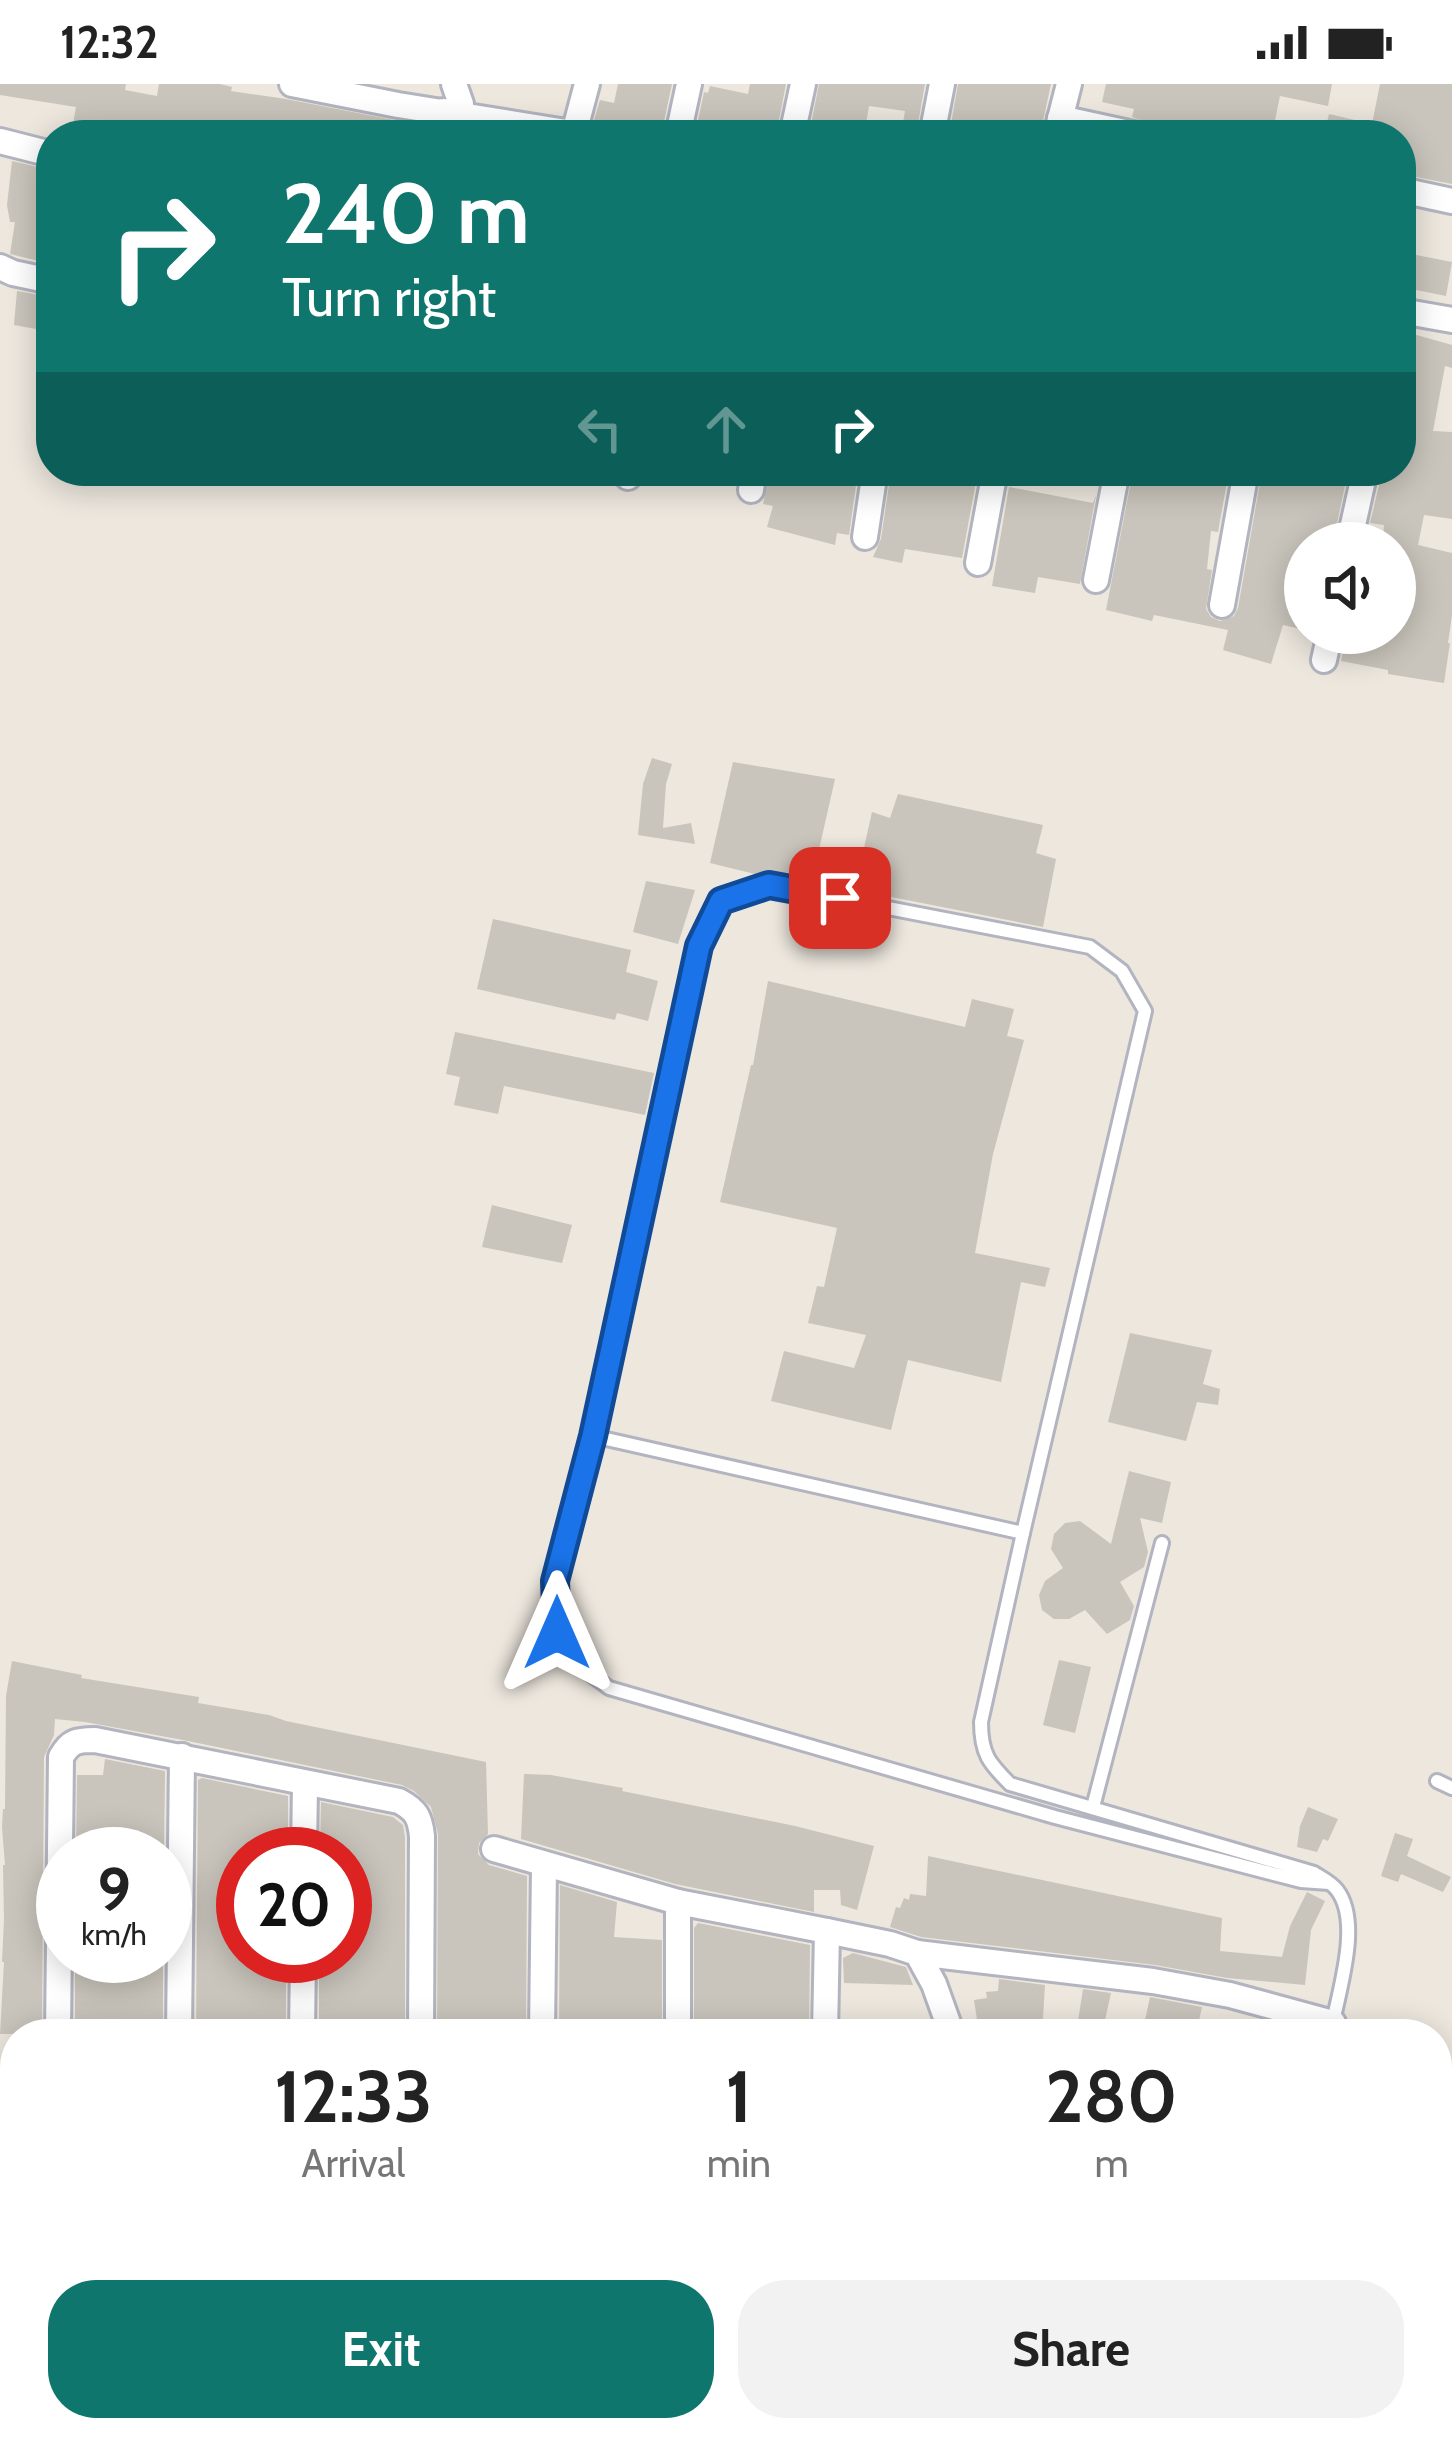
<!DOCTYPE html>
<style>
body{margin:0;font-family:Cabin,sans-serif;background:#f2f2f2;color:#222;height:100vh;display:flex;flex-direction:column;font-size:45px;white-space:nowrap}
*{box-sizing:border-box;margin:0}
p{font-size:39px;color:#767676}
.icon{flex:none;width:66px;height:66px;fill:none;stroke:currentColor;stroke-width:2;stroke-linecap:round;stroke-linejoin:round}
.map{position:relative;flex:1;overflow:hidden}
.panel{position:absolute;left:0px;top:1935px;width:1452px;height:423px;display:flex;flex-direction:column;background:#fff;border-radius:48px 48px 0 0;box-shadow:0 6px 30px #0003}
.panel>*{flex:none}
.hud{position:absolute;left:36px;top:36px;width:1380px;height:366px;border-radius:48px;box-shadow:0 6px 30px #0003;background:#0f766e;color:#fff;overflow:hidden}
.controls{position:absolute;left:1284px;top:438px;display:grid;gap:24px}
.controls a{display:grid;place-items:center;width:132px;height:132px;border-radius:50%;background:#fff;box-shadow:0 6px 30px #0003;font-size:60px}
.speed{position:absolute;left:36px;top:1743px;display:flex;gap:24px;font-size:60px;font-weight:700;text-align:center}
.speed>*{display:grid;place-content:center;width:156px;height:156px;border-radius:50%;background:#fff;box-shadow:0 6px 30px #0003;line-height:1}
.speed small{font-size:30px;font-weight:400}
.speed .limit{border:18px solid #d22;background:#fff;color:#111}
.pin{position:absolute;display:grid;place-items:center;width:102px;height:102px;color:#fff;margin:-51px;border-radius:24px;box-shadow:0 6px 18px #0006}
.me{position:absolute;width:132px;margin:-66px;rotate:0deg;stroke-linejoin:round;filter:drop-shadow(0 0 9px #0008)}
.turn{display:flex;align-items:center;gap:42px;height:252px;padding:0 48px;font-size:54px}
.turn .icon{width:156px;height:156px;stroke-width:2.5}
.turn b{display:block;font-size:84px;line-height:102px}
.lanes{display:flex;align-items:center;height:114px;padding:0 48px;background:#0003;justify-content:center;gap:60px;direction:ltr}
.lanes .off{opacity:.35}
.eta{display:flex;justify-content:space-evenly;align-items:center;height:204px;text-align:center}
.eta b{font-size:72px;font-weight:800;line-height:84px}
.button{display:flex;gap:24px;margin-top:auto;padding:24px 48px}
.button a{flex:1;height:138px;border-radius:48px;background:#0f766e;color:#fff;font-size:48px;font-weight:800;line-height:138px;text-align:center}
.button a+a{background:#f2f2f2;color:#222}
.status{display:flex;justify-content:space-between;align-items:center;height:84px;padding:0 60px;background:#fff;direction:ltr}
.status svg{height:33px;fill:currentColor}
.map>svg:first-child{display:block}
.building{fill:#c9c5bc}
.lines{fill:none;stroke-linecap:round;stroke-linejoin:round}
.lane-casing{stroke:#b2b4bf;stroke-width:18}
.street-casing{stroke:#b2b4bf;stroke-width:30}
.lane{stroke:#fff;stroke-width:12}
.street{stroke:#fff;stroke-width:24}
.route-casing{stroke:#114b97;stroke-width:30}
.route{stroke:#1a73e8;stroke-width:21}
</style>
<div class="status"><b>12:32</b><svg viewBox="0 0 49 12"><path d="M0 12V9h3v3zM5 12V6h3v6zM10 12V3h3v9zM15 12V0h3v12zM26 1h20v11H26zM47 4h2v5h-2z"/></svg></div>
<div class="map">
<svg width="1452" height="2357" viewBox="0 0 1452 2357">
<rect width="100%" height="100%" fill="#ede7de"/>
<g class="building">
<path d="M0,0H126L125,6L157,12L159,0H220L232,3L231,7L286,15L409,39L407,51H71L76,23L0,11Z"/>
<path d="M618,0H672L663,42L643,38L641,48L594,36L600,16L614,19Z"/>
<path d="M750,0H786L776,51H695L704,8L708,9L710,2L748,10Z"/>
<path d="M819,0H925L916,51H901L905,27L869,22L864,51H809Z"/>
<path d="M958,0H1051L1040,51H949Z"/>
<path d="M1106,0H1332L1328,22L1280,12L1272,51H1203L1149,39L1132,33L1134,25L1102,18Z"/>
<path d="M1380,0H1452V100L1401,90V51H1324L1329,30L1372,40Z"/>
<path d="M12,77L51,86V180L10,170L15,138H10L7,121Z"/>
<path d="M1401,168L1452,178L1446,212L1401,203Z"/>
<path d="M17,207L51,213L47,247L14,241Z"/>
<path d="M1406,248L1452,261V284L1445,282L1433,347L1452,348V435L1424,431L1418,461L1452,469V531L1448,559H1450L1444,599L1388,590V586L1341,577L1346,549H1395V459H1383L1384,441L1370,439L1381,393L1388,395L1390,387H1401V266Z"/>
<path d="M770,387H801L823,391L824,387H858L849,451L837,449L835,461L767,443L773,422L763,420Z"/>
<path d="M891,387H978L962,474L905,465L902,479L873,473L881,455Z"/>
<path d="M1133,387H1229L1218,448L1211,447L1207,485L1212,486L1206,525L1211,533L1220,537L1234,532L1238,524L1262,387H1348L1333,459H1305V546L1283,541L1271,580L1223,566L1228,546L1154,531L1152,537L1106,526Z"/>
<path d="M1009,403L1093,419L1096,411L1080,500L1038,493L1035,509L992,502Z"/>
<path d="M652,674L672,680L666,700L663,744L691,739L695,760L638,751L643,700Z"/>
<path d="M733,678L835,695L818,770L861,777L872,728L890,734L898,710L1043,741L1036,769L1056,775L1043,843L770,789L763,792L710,779Z"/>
<path d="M646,797L695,806L678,860L633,848Z"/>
<path d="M493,835L631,866L626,888L658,897L648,937L617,929L615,936L477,905Z"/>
<path d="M768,897L965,943L972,915L1014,925L1007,952L1024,956L993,1070L975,1169L1050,1184L1045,1203L1021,1198L1001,1298L908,1276L891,1346L771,1317L784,1267L854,1284L866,1251L808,1239L817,1202L824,1203L837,1144L720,1118L751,981H753Z"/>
<path d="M455,948L654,989L645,1031L504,1002L498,1030L454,1021L460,993L446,990Z"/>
<path d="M492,1121L572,1141L562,1179L482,1163Z"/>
<path d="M1130,1249L1212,1266L1203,1300L1220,1305L1218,1321L1197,1318L1186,1357L1108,1338Z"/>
<path d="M1129,1387L1171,1398L1162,1439L1140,1434L1148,1468L1144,1483L1120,1498L1134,1522L1130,1536L1107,1550L1085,1526L1069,1535H1054L1042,1526L1039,1511L1045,1497L1063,1484L1051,1465L1054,1450L1065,1439L1080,1437L1111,1460Z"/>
<path d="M1059,1576L1091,1583L1075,1649L1043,1641Z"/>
<path d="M12,1577L82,1591L81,1594L199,1613L198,1619L269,1631L286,1637L486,1678L488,1750L479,1759L478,1770L489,1781L527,1792L526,1950H437L438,1750L431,1723L414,1707L402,1701L183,1656L85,1638L55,1635L54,1651L44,1673L42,1950H0L4,1878H2L4,1836L3,1781H5L2,1743L3,1725H5L6,1612Z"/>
<path d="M105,1675L165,1687L164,1770H76L77,1691H103Z"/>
<path d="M524,1690L551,1691L623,1704L622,1707L795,1742L874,1762L857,1826L841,1821L840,1806H814V1828L675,1800L521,1755Z"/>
<path d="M202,1694L288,1712V1770H243V1872H286V1949L196,1948L198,1696Z"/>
<path d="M321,1718L393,1733L403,1741L405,1753V1950H334V1946H319V1872H345V1770H320Z"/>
<path d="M1308,1723L1338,1735L1328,1757L1323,1755L1317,1768L1297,1763L1300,1742Z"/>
<path d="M1395,1749L1413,1755L1407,1772L1451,1793L1443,1808L1401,1790L1398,1798L1381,1792Z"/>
<path d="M928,1772L1222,1834L1220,1867L1282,1873L1290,1842L1307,1808L1325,1817L1311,1846L1305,1901L1227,1894L1155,1881L921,1853L890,1843L896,1823L900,1824L904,1814L909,1816L910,1810L926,1812Z"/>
<path d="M560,1801L617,1818L614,1853L662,1856V1950H559Z"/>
<path d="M698,1839L810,1861L809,1950H697L694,1938V1844Z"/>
<path d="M853,1869L906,1883L913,1901L844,1899L843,1874Z"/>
<path d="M75,1872H163V1948L160,1950L75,1949Z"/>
<path d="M999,1895L1045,1901L1042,1950H993L992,1947L979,1949L974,1916L987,1914L986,1908L998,1907Z"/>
<path d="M1083,1905L1111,1909L1102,1950H1076Z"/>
<path d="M1150,1913L1202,1923L1196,1950H1142Z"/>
</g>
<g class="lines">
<defs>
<g id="lane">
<path d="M593,1352L699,862L721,817L769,801L1090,863L1122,887L1145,927L1023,1449"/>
<path d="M1437,1697L1452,1704"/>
<path d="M1093,1723L1162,1459"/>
<path d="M1329,1799L1301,1797L1055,1733L609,1604L577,1580L557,1549L555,1497L593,1352L1023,1449L981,1638C981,1670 989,1679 1010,1700L1314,1789C1322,1794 1332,1799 1337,1806C1361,1837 1340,1903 1333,1938"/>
<path d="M1437,2211L1452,2226"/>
<path d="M1380,2343V2357"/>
<path d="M989,2357V2343"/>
</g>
<g id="street">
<path d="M292,0L398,21L585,51"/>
<path d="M454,0L461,20L460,30"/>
<path d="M1060,34L1138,51"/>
<path d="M574,49L587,0"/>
<path d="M440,51L444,27"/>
<path d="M678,51L689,0"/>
<path d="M792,51L803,0"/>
<path d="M932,51L942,0"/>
<path d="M1056,51L1069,0"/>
<path d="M0,57L51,70"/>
<path d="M1401,106L1452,117"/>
<path d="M0,183L13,189L51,197"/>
<path d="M1401,227L1452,236"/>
<path d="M628,393L629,387"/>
<path d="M751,406L754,387"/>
<path d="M865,453L875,387"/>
<path d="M1349,459L1365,387"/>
<path d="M978,479L995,387"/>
<path d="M1096,496L1117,387"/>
<path d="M1222,521L1246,387"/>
<path d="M1324,576L1330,549"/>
<path d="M494,1765L678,1818V1950"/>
<path d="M304,1770L305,1700"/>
<path d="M678,1818L827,1847L825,1950"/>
<path d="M827,1847L890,1860L917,1869L934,1900L952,1950"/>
<path d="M917,1869L1153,1897L1230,1911L1333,1939L1334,1950"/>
<path d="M58,1950L61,1673C70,1657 77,1656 95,1656L399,1717C416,1726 420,1733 422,1752L421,1950"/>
<path d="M179,1950L182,1672"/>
<path d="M302,1950L303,1872"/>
<path d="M542,1950L544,1782"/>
<path d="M1437,2144L1452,2155"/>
<path d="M537,2343V2357"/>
<path d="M677,2343L678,2357"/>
<path d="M54,2357V2343"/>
<path d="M175,2357L176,2343"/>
<path d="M297,2357V2343"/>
<path d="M420,2357V2343"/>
<path d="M816,2357V2343"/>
<path d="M955,2357L956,2343"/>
</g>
</defs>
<use href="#lane" class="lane-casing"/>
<use href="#street" class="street-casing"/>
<use href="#lane" class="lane"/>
<use href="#street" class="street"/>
</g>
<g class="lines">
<defs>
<path id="route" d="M557,1549L555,1497L593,1352L699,862L721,817L769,801L840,814"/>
</defs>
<use href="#route" class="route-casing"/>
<use href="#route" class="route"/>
</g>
</svg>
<div class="controls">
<a><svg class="icon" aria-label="sound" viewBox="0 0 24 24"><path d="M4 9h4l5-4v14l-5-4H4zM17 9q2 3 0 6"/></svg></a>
</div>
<div class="speed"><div>9<small>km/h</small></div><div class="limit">20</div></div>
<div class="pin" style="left:840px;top:814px;background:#d93025"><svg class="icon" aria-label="arrive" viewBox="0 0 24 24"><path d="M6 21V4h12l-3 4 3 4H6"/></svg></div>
<svg class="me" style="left:557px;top:1549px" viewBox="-20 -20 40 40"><path d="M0-17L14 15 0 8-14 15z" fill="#1a73e8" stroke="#fff" stroke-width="4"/></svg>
<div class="hud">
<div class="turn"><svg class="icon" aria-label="right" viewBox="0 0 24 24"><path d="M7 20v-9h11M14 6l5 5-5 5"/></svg><div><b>240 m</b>Turn right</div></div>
<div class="lanes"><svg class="icon off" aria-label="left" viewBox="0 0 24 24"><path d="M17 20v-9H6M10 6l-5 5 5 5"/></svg><svg class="icon off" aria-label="ahead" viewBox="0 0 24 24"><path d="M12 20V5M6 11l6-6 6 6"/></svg><svg class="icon" aria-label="right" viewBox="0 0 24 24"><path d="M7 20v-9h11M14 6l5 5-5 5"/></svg></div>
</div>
<section class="panel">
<div class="eta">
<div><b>12:33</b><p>Arrival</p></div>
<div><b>1</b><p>min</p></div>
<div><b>280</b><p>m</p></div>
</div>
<div class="button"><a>Exit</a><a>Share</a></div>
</section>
</div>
